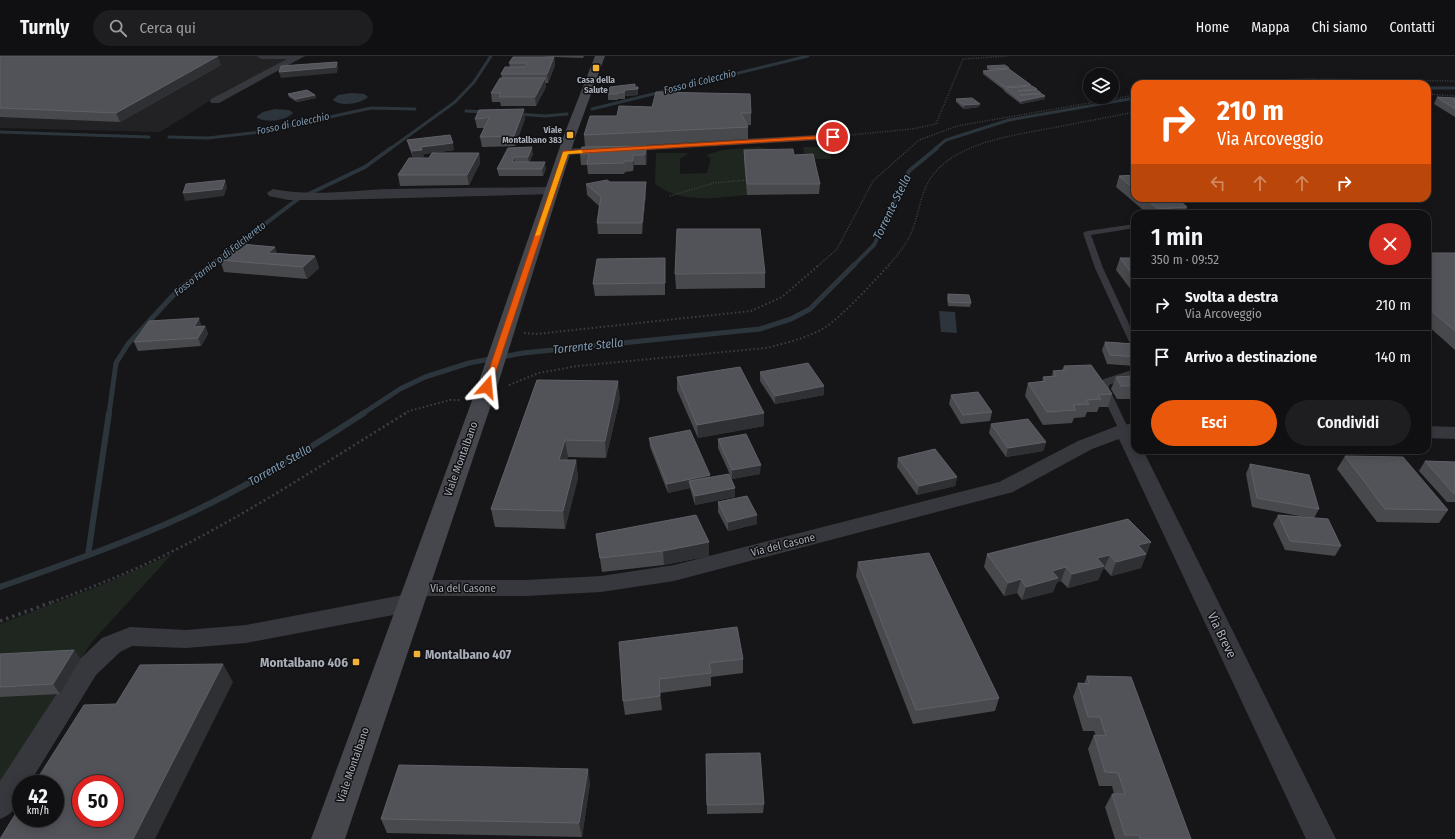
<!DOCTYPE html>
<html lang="it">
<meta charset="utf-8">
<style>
body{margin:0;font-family:"Fira Sans Condensed",sans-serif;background:#1e1e20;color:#f1f3f6;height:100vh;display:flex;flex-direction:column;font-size:15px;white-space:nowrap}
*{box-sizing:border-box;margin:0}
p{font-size:13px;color:#9c9d9f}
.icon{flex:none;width:22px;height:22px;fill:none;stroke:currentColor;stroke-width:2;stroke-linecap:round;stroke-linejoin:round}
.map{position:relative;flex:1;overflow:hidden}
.panel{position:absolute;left:1131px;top:154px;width:300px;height:244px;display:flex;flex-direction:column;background:#101012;border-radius:12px;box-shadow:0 2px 10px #0003,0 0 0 1px #303032}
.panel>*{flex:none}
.banner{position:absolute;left:1131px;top:24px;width:300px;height:122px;border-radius:12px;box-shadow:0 2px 10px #0003,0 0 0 1px #303032;background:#ea580c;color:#fff;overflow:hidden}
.fabs{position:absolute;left:1083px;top:12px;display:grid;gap:8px}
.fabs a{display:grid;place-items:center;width:36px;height:36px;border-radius:50%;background:#101012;box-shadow:0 2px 10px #0003,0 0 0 1px #303032;font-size:20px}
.speed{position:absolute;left:12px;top:719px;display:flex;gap:8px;font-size:20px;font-weight:700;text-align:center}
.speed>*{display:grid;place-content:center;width:52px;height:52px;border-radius:50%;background:#101012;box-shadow:0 2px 10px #0003,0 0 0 1px #303032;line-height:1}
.speed small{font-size:10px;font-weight:400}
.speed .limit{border:6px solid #d22;background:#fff;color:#111}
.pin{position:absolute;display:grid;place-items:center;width:34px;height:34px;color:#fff;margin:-17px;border:2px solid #fff;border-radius:50%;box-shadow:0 1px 4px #0007}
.me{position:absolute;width:44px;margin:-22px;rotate:18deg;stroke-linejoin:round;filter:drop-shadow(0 0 3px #0008)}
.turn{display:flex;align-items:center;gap:14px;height:84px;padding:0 20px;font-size:18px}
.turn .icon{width:52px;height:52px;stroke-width:2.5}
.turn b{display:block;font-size:28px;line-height:34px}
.lanes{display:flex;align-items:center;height:38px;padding:0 20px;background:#0003;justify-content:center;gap:20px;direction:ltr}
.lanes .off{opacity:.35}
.round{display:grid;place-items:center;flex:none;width:42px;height:42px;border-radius:21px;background:#1e1e20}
.headline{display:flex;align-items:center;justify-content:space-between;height:68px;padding:0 20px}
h1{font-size:24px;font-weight:600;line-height:30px}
.action{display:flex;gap:8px;margin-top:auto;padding:8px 20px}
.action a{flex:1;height:46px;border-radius:24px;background:#ea580c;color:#fff;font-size:16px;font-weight:600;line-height:46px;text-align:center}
.action a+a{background:#1e1e20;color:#f1f3f6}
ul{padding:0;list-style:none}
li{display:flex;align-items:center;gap:12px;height:52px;padding:0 20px;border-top:1px solid #303032}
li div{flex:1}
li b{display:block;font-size:15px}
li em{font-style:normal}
header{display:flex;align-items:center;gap:24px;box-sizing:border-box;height:56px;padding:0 20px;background:#101012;border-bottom:1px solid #303032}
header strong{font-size:19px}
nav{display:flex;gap:22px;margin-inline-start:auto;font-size:14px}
.search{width:280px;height:36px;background:#1e1e20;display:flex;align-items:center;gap:10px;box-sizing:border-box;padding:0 14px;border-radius:22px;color:#9c9d9f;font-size:15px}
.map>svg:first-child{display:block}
.built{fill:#222225}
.green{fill:#1e261f}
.water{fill:#2c353c}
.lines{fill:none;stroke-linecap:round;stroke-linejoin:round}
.stream-far3{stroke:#2c353c;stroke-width:3}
.stream-far2{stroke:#2c353c;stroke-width:4}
.stream-far1{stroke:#2c353c;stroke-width:5}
.stream{stroke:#2c353c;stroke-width:6}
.path-far3{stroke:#3d3f44;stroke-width:1.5;stroke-dasharray:1 1.5;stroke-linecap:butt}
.path-far2{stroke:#3d3f44;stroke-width:2;stroke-dasharray:1.5 2.5;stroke-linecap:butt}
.path-far1{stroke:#3d3f44;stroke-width:2.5;stroke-dasharray:2 3;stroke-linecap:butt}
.path{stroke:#3d3f44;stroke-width:3.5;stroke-dasharray:2.5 4;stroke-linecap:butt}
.service{fill:#37383d;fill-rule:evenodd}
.minor{fill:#37383d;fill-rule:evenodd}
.secondary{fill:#45474d;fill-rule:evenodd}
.wall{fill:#47494d;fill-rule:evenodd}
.shaded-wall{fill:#2f3033}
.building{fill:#525359;stroke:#5f6168;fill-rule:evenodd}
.route{fill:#ea580c;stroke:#983908}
.slow{fill:#f59e0b}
.poi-dot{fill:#f2b134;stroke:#111113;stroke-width:1.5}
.labels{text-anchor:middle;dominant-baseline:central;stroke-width:3;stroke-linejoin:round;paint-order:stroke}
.far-poi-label{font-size:9px;font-weight:bold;fill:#a8adb8;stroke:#111113}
.far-water-label{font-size:10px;font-style:italic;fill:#7f9bb3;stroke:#111113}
.street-label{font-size:11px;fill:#a8adb8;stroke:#111113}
.water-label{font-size:12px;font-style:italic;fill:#7f9bb3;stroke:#111113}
.near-street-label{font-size:13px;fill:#a8adb8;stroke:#111113}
.near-poi-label{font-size:13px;font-weight:bold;fill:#a8adb8;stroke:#111113;text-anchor:start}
</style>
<header>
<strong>Turnly</strong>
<div class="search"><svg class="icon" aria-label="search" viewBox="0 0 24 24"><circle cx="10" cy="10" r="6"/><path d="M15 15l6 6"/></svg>Cerca qui</div>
<nav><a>Home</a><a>Mappa</a><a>Chi siamo</a><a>Contatti</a></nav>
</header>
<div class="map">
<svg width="1455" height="783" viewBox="0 0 1455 783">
<rect width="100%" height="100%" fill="#161618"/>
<path class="built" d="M0,0H308L285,5L227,34L160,76L0,72Z"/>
<g class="green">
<path d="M758,91L773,93L776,95L747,139C716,142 682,148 655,128L656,97H687L688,98L680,103V118L707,117L711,102L706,99L722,94Z"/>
<path d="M803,91H829L831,103H805Z"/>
<path d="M172,498L90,588L60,641L0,734V568L99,530Z"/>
</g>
<g class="water">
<path d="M351,37L364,38L368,41C361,48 340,51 333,44L338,39Z"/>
<path d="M275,53L289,54L293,57C285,65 267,67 257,62V60L263,56Z"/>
<path d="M939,255L955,256L957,277L941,276Z"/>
</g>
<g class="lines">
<g class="stream-far3">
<path d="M1427,32H1455"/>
<path d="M592,53L808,0"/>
<path d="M466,55L486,56"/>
<path d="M517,58L545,60L567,58"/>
<path d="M0,76L149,81"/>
<path d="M169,81L208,82L261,76L371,52L415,53"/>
<path d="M390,93L455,46L474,26L491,0"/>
<path d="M935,93L946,84L1009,64L1135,42"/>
</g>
<g class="stream-far2">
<path d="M209,210L298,143L365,111L391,92"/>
<path d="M853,210L874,189L909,115L937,92"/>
</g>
<g class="stream-far1">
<path d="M109,358L116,307L128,288L179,233L211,209"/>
<path d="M362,358L400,333L425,321L469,307L523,297L760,273L791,263L810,253L854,209"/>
</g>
<g class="stream">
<path d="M88,499L109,357"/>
<path d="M0,531C62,509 125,487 184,460C247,431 306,395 364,357"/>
</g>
<g class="path-far3">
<path d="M1215,28L1306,23L1455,25"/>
<path d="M1427,38L1455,40"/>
<path d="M850,79L912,73L936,68L963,3L1008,0"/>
<path d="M670,140L714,127L746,124"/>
<path d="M818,210L837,193L873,125L919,84L957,70L1135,39"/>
<path d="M888,210C897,199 907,188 912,175C919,158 920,139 930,123C955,85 1017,79 1057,71C1083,66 1109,61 1135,56"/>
</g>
<g class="path-far2">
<path d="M524,277L536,278L751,255L782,241L819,209"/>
<path d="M509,329L539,317L577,310L766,292C786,287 807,282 824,272C844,259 872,227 889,209"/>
<path d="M404,358L409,355L450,344H461"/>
</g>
<path class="path-far1" d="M52,546C90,532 128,517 165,499C248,458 326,406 406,357"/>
<path class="path" d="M0,565L55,545"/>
<g class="service">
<path d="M1135,168V172L1091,179L1103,212L1135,281V293L1131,290L1095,212L1083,177L1087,175Z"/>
<path d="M1135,313V319L1109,329V332L1129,374L1124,377L1119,374L1099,332V328L1104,323Z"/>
</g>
<g class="minor">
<path d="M257,0H305L219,47H211L210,45L211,43L287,3H261Z"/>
<path d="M833,78L839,81L837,83L565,99L559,96L565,93Z"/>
<path d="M551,131L555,132L557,135L555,138L331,144H288L269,140L267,137L273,133C312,141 353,134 392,133C445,132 498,132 551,131Z"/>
<path d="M1135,367V394H1143L1336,783H1306L1119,383L1092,393L1013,436L674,525L601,536L526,540H416L421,547L417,553L409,556L246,587L186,592L132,590L120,596L96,619L29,728H21C21,745 16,757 0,763V725L78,605L102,582L130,571L186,574L246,569L408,538L404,532L407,526L415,524H526L601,520L674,509L999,426L1078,385L1117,370Z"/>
<path d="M1427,370L1455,371V383L1427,382Z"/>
</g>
<path class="secondary" d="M595,0H605L576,79L497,331L345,783H311L477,331L564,79Z"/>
</g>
<g class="wall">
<path d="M0,0L221,9L120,66L0,61Z"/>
<path d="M541,0H584L583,2L554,1L555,9L548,27H545L546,31L536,50H501L500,46H492L491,37L502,22L501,18L510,11L509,7L552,1Z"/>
<path d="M987,10L1009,12L1008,13L1031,29V30L1037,33L1036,34L1041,37V38L1045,43L1021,48L1004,35V34L983,18V15L989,14L987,13Z"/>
<path d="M635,31L638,37V39L625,40V43H618V44H608V38Z"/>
<path d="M288,38L315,39L316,42L297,46L289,41Z"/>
<path d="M1437,41L1455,42V61L1434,48Z"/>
<path d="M956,43L979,51L964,53L956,46Z"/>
<path d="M619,50L751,57V69H747L748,71V83L611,91L646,90L647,100L646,109H634L633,115L625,116L624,118H588L587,109H581L580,98L585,91L584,79L617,60Z"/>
<path d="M475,63H525L515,90L482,91L480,81L484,72H477Z"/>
<path d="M407,84L454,94L433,97H479L480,107L469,129L400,130L398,119L413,102L409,91ZM432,97L429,102H414L424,101L423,98Z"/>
<path d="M508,92L533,98L529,106L546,113L543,120H499L497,113Z"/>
<path d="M744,94L794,99L820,128L819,138L747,139L744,104Z"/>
<path d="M1135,119V142H1176L1187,151L1185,158H1148L1116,131L1119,120Z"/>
<path d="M610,126L646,137L642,178H598L597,167L599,150L587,139L586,128Z"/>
<path d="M277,197L315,200L319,212L307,223L224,216L220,204Z"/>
<path d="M1427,197H1455V294L1427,269Z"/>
<path d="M1120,202H1135V239L1116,214Z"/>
<path d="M665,213V239L595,240L593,228Z"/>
<path d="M765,217V232L676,233L675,218Z"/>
<path d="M948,238L971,247L970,251L948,250L947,242Z"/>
<path d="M205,270L208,278L201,290L138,295L134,286Z"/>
<path d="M1105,286L1135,288V310L1107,308L1102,294Z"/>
<path d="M1427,295L1431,299L1427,306Z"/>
<path d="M1064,310L1112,338L1108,351H1099L1097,356H1087L1085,361L1074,362L1072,367L1043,369L1025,340L1028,327L1042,326L1043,321L1052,320L1053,315L1062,314Z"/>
<path d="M760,316L824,339L775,348L760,325Z"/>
<path d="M1135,320V343H1117L1111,333L1116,321Z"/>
<path d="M677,321L764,370L698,382L677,334Z"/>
<path d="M537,324L620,342L606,402L568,401L567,404H576L578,422L565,473L495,471L491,453Z"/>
<path d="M951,339L992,356L990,365L961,368L949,348Z"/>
<path d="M991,368L1046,386L1043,395L1006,401L989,377Z"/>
<path d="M649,382L710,419V421L735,432V441L695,449L690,432L668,437L650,391Z"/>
<path d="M718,383L760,418L732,423L718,392Z"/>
<path d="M1345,400L1448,454L1439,467L1377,466L1337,413Z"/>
<path d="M898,402L957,421L955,430L917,439L897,411Z"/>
<path d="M1425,405L1455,406V446H1447L1419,415Z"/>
<path d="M1250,408L1319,453L1314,462L1341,490L1335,500L1285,494L1273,468L1278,459L1310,462L1252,451L1246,418Z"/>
<path d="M718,446L757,468L728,475L718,456Z"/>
<path d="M596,478L709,486V500L664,509L602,516Z"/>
<path d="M1151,486L1141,512L1111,520L1104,512L1103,513L1098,524L1068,532L1061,525L1057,526L1053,536L1022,544L1017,537L1004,540L984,511L987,498Z"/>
<path d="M858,506L999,642L995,655L913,668L856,520Z"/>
<path d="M737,571L743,603V617L711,621V630L660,637L662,654L625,659L623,645Z"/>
<path d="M0,598L81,603L60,638L0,641Z"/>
<path d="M1087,620L1191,783H1115L1105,751L1112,738H1114L1112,730H1099L1088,693L1094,679H1096L1094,675H1083L1073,641L1078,627L1084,628Z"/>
<path d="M706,698L764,748L763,757L707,758Z"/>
<path d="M590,727L582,781L387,777L381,763Z"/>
</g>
<g class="shaded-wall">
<path d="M218,0L221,9L120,66L116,57Z"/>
<path d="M554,1L555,9L548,27L547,18Z"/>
<path d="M337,6L338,12L337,17L281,22L279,16Z"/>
<path d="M545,22L546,31L536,50L535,41Z"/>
<path d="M638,31V39L625,40V43V34Z"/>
<path d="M315,39L316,42L297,46L296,43Z"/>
<path d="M1045,40V43L1021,48V45Z"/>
<path d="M980,48L979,51L964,53V49Z"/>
<path d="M524,53L525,63L515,90L514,80Z"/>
<path d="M453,87L454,94L423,98L424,101L413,102L412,95L421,91Z"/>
<path d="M646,90L647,100L646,109L645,99Z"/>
<path d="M532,91L533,98L529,108L528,101Z"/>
<path d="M479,97L480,107L469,129L467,119Z"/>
<path d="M633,99L634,109L633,115Z"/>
<path d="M514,101L515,108L512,106Z"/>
<path d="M545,106L546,113L543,120L542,113Z"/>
<path d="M225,124L227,131L224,140L185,145L183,137Z"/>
<path d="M646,126V137L642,178V167Z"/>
<path d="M275,191L279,202L268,197Z"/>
<path d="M315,200L319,212L307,223L303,211Z"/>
<path d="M199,262L202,271H194Z"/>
<path d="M205,270L208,278L201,290L198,282Z"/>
<path d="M618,325L620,342L606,402L605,385Z"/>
<path d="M824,330V339L775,348V340Z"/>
<path d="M764,357V370L698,382L697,369Z"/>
<path d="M565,384L568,401L562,421L559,404Z"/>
<path d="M1046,386L1043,395L1006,401L1008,392Z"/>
<path d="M576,404L578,422L565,473L563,455Z"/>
<path d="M761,409L760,418L732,423V414Z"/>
<path d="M710,419V428L689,425L690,432L668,437L667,428Z"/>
<path d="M957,421L955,430L917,439L919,430Z"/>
<path d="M735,432V441L695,449V440Z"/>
<path d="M757,459V468L728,475V466Z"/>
<path d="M709,486V500L664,509L663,495Z"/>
<path d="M1151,486L1141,512L1111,520L1116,506L1138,489Z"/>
<path d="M1110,499L1104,512L1103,513L1098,524L1068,532L1072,518L1097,502Z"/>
<path d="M1066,511L1061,525L1057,526L1053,536L1022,544L1026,531L1052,515Z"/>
<path d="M1021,523L1017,537L1004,540L1008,527Z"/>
<path d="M74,594L81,603L60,638L53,628Z"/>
<path d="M223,608L233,626L155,783H133Z"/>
<path d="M588,713L590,727L582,781L579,767Z"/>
</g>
<g class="building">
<path d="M0,0H218L116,57L0,52Z"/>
<path d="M513,1H554L547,18H501L505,11H525L527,7H509Z"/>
<path d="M337,6L336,11L279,16L281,10Z"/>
<path d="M1005,9L1009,12L991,13L987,10Z"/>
<path d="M1009,13L1031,29L1004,31L983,15Z"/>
<path d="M500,22H545L535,41H499L501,37H491Z"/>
<path d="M635,28V31H638V33L625,34L624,36L617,37L618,38H608L610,31Z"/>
<path d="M1032,30L1037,33L1018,35L1037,34L1041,37L1020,39L1042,38L1045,40L1021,45L1005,32Z"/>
<path d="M307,34L315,39L296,43L288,38Z"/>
<path d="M656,36L750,38L751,57H741L748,71L584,79L590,60H617L619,50L652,51Z"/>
<path d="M1437,41L1455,42V53Z"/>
<path d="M972,42L980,48L964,49L956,43Z"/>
<path d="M524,53L514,80L480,81L489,62L475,63L479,54Z"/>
<path d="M450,79L453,87L421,91L422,94L412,95L407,84Z"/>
<path d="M646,90L645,99H633V105H624V107L587,108L589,98H580L582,91Z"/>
<path d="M532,91L528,101H514L512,106H545L542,113H497L508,92Z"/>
<path d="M793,93L794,99L813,98L820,128H747L744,94Z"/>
<path d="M432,97H479L467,119H398L409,102H429Z"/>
<path d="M1135,119V134L1119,120Z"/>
<path d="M225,124L222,133L183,137L186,128Z"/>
<path d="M607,124L610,126H646L642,167H597L601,141L586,128Z"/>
<path d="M1145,142H1176L1187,151L1158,153Z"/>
<path d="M677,173H760L765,217L675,218Z"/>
<path d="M240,188L275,191L268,197L315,200L303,211L220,204Z"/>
<path d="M1427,197H1455V275L1427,251Z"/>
<path d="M665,202V227L593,228L597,203Z"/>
<path d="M1120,202H1135V222Z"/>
<path d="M948,238L969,239L971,247L949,246Z"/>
<path d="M199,262L194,271L205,270L198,282L134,286L149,265Z"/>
<path d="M1105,286L1135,288V301L1110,299Z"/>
<path d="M1427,295L1431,299H1427Z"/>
<path d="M808,307L824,330L775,340L760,316Z"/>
<path d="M1091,309L1112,338L1098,339L1101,343L1086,344L1089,348L1073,349L1076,354L1047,356L1028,327L1046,325L1043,321L1056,320L1053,315L1066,314L1064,310Z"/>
<path d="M740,311L764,357L697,369L677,321Z"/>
<path d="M1135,320V330H1121L1116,321Z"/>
<path d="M537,324L618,325L605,385L565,384L559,404H576L563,455L491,453Z"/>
<path d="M978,336L992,356L963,359L951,339Z"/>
<path d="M1028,363L1046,386L1008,392L991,368Z"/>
<path d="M690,374L710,419L667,428L649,382Z"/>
<path d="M746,378L761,409L732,414L718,383Z"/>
<path d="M935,393L957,421L919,430L898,402Z"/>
<path d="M1345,400L1403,401L1448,454L1385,453Z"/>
<path d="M1425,405L1455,406V437H1453Z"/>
<path d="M1250,408L1309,419L1319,453L1257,442Z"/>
<path d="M729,418L735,432L695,440L689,425Z"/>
<path d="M747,440L757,459L728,466L718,446Z"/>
<path d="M696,459L709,486L663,495L600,502L596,478Z"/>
<path d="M1278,459L1328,463L1341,490L1290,485Z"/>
<path d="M1128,463L1151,486L1138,489L1146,498L1116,506L1110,499L1097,502L1104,510L1072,518L1066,511L1052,515L1058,522L1026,531L1021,523L1008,527L987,498Z"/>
<path d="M929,497L999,642L916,654L858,506Z"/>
<path d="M737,571L743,603L709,607L711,617L659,623L660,640L623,645L619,586Z"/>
<path d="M74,594L53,628L0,631V598Z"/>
<path d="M223,608L133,783H0L21,749V762H55V728H34L84,649L116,648L140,609ZM81,728H115V762H81Z"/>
<path d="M1087,620L1131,621L1191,783H1140L1139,779H1125L1112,738H1125L1118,717L1105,716L1094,679L1106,680L1100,661H1088L1078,627L1089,628Z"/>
<path d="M760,697L764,748L707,749L706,698Z"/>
<path d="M399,709L588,713L579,767L381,763Z"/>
</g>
<path class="route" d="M833,79L835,82L568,98L491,331L490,333H484L483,331L563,95Z"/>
<path class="slow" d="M581,94L583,97L568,98L540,179L535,180L563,96Z"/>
<g class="poi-dot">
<rect x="592" y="8" width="8" height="8" rx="2"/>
<rect x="566" y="75" width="8" height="8" rx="2"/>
<rect x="413" y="594" width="8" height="8" rx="2"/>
<rect x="352" y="602" width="8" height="8" rx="2"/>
</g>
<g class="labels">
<g class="far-poi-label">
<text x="596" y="24">Casa della<tspan x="596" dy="10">Salute</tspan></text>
<text x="562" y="74" text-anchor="end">Viale<tspan x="562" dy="10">Montalbano 383</tspan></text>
</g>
<g class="far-water-label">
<text transform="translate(700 26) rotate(-14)">Fosso di Colecchio</text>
<text transform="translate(293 68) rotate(-12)">Fosso di Colecchio</text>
<text transform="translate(220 203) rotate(-38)">Fosso Farnio o di Falchereto</text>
</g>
<g class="street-label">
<text transform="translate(461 403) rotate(-70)">Viale Montalbano</text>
<text transform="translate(783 489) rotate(-14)">Via del Casone</text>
<text x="463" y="532">Via del Casone</text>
<text transform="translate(353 709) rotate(-71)">Viale Montalbano</text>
</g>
<g class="water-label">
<text transform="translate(892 151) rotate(-64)">Torrente Stella</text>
<text transform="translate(588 290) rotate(-6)">Torrente Stella</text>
<text transform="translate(280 409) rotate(-30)">Torrente Stella</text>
</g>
<g class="near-street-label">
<text transform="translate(1222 579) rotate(64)">Via Breve</text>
</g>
<g class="near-poi-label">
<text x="425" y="598">Montalbano 407</text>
<text x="348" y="606" text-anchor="end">Montalbano 406</text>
</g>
</g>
</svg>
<div class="fabs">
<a><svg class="icon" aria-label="layers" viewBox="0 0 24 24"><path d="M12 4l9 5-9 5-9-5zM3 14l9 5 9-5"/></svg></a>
</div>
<div class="speed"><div>42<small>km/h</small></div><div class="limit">50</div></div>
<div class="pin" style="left:833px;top:81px;background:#d93025"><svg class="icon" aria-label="arrive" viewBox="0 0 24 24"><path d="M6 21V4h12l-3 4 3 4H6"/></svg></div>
<svg class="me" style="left:487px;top:331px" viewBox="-20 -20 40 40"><path d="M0-17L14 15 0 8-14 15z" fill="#ea580c" stroke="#fff" stroke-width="4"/></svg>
<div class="banner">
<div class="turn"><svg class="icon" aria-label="right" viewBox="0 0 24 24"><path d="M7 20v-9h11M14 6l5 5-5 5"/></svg><div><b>210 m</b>Via Arcoveggio</div></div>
<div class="lanes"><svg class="icon off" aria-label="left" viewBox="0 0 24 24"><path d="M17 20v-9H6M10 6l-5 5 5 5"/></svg><svg class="icon off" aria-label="ahead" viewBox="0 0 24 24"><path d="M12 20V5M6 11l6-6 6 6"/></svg><svg class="icon off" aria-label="ahead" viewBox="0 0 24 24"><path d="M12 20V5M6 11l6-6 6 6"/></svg><svg class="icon" aria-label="right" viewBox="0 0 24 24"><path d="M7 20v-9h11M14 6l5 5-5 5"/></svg></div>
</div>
<section class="panel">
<div class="headline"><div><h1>1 min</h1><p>350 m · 09:52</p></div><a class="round" style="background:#d93025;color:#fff"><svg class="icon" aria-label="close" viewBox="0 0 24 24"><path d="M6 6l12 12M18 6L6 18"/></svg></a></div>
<ul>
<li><svg class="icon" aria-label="right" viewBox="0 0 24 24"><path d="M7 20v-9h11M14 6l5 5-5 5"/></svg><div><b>Svolta a destra</b><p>Via Arcoveggio</p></div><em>210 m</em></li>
<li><svg class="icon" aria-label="arrive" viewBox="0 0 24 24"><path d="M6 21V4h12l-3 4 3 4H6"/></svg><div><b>Arrivo a destinazione</b></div><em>140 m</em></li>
</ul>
<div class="action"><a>Esci</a><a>Condividi</a></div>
</section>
</div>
